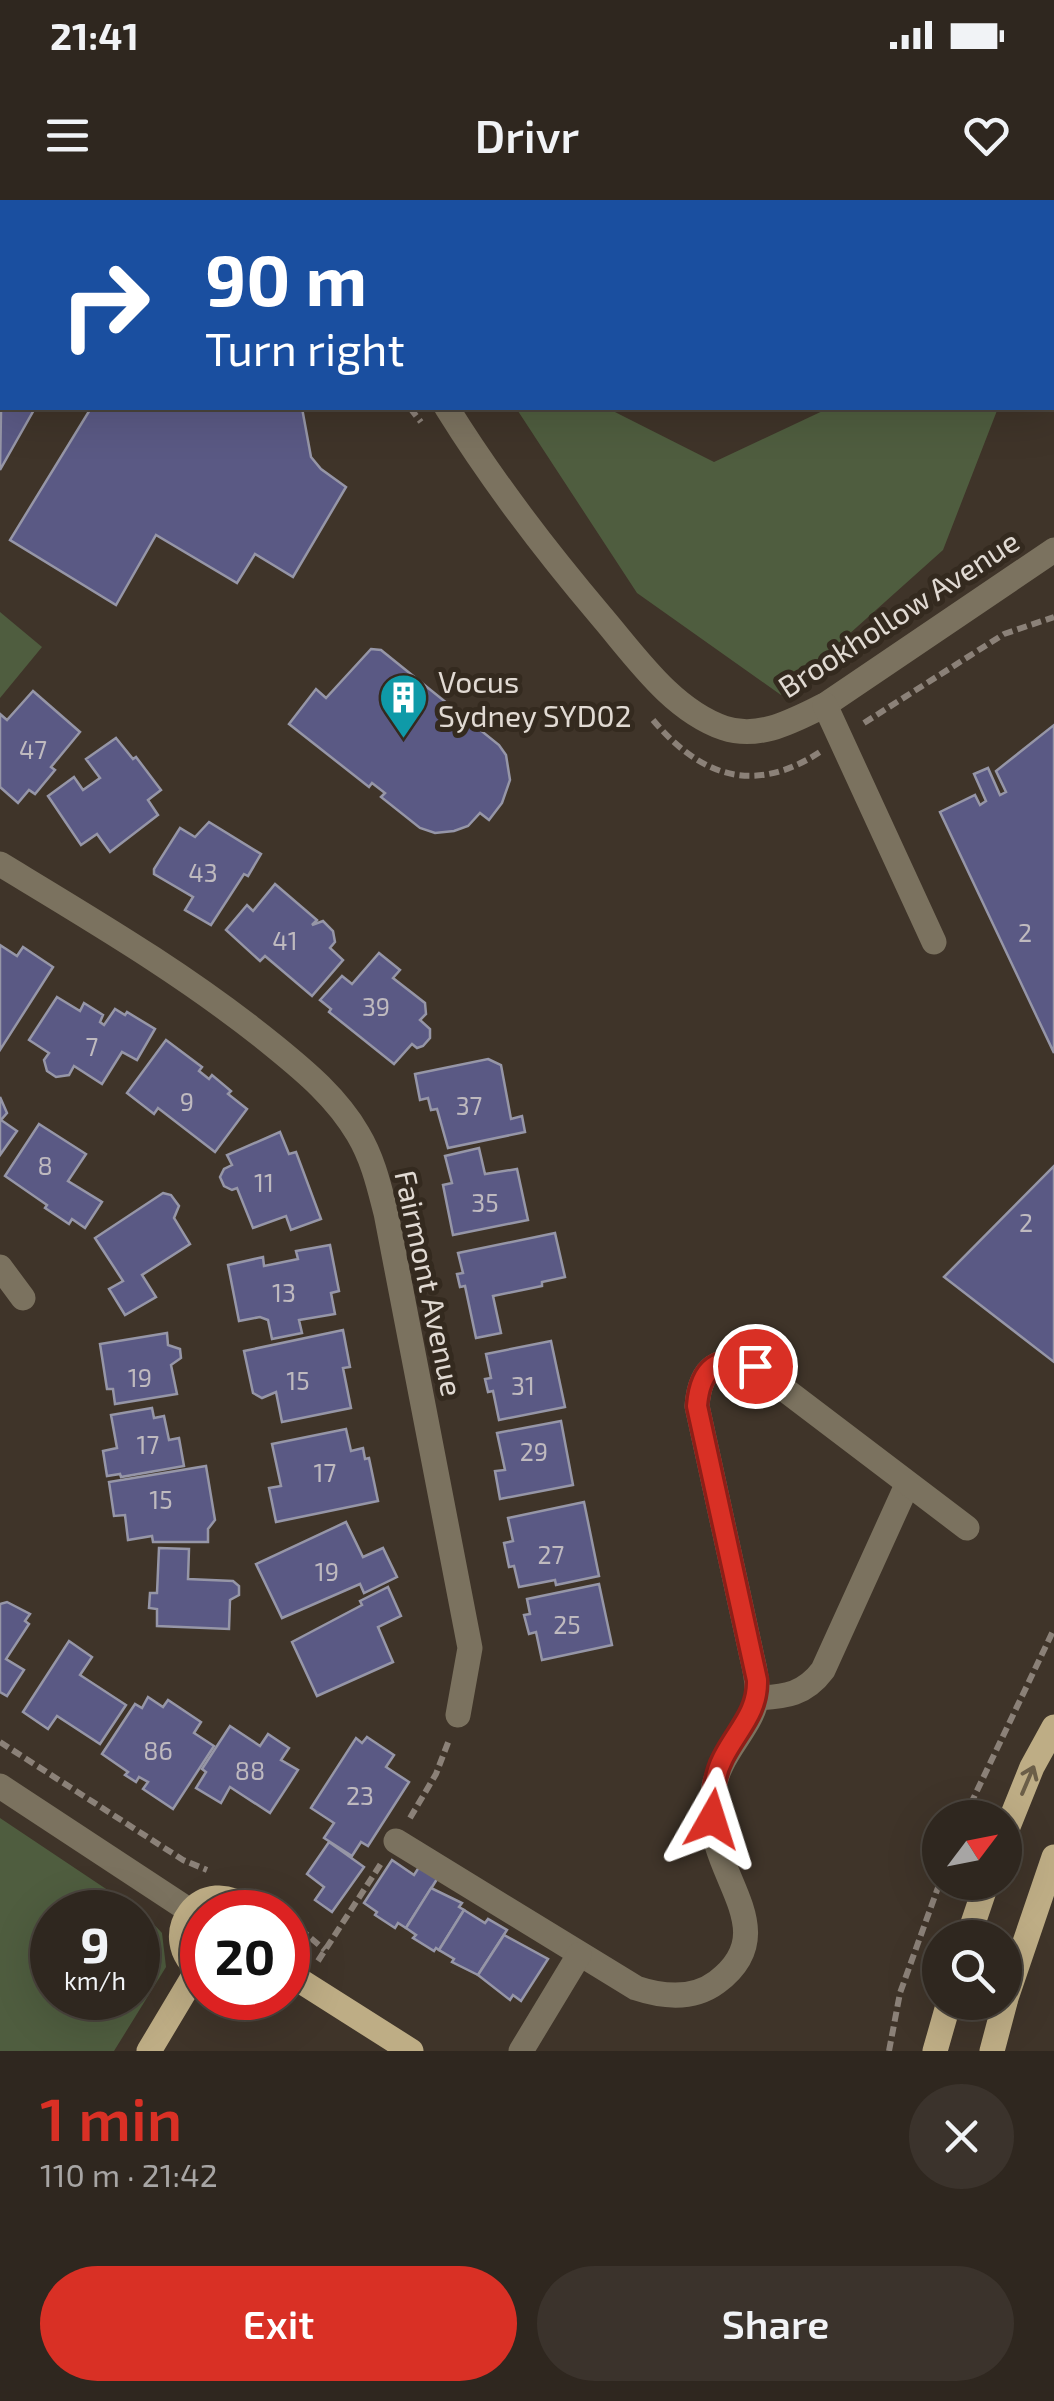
<!DOCTYPE html>
<meta charset="utf-8">
<style>
body{margin:0;font-family:"Exo 2",sans-serif;background:#3b332c;color:#f1f3f6;height:100vh;display:flex;flex-direction:column;font-size:38px;white-space:nowrap}
*{box-sizing:border-box;margin:0}
p{font-size:32px;color:#a7a5a4}
.icon{flex:none;width:55px;height:55px;fill:none;stroke:currentColor;stroke-width:2;stroke-linecap:round;stroke-linejoin:round}
.map{position:relative;height:1851px;overflow:hidden}
.drawer{display:flex;flex-direction:column;background:#2f271f;flex:1}
.drawer>*{flex:none}
.hud{position:absolute;left:0px;top:0px;width:1055px;height:210px;box-shadow:0 10px 40px #0002,0 0 0 2px #4a443d;background:#1a4fa0;color:#fff;overflow:hidden}
.needle{width:65px;rotate:58deg}
.controls{position:absolute;left:922px;top:1600px;display:grid;gap:20px}
.controls a{display:grid;place-items:center;width:100px;height:100px;border-radius:50%;background:#2f271f;box-shadow:0 10px 40px #0002,0 0 0 2px #4a443d;font-size:50px}
.speed{position:absolute;left:30px;top:1690px;display:flex;gap:20px;font-size:50px;font-weight:700;text-align:center}
.speed>*{display:grid;place-content:center;width:130px;height:130px;border-radius:50%;background:#2f271f;box-shadow:0 10px 40px #0002,0 0 0 2px #4a443d;line-height:1}
.speed small{font-size:25px;font-weight:400}
.speed .limit{border:15px solid #d22;background:#fff;color:#111}
.pin{position:absolute;display:grid;place-items:center;width:85px;height:85px;color:#fff;margin:-42px;border:5px solid #fff;border-radius:50%;box-shadow:0 2px 10px #0007}
.me{position:absolute;width:110px;margin:-55px;rotate:6deg;stroke-linejoin:round;filter:drop-shadow(0 0 8px #0008)}
.turn{display:flex;align-items:center;gap:35px;height:210px;padding:0 40px;font-size:45px}
.turn .icon{width:130px;height:130px;stroke-width:2.5}
.turn b{display:block;font-size:70px;line-height:85px}
.round{display:grid;place-items:center;flex:none;width:105px;height:105px;border-radius:52px;background:#3b332c}
.headline{display:flex;align-items:center;justify-content:space-between;height:170px;padding:0 40px}
h1{font-size:60px;font-weight:600;line-height:75px;color:#d93025}
.action{display:flex;gap:20px;margin-top:auto;padding:20px 40px}
.action a{flex:1;height:115px;border-radius:60px;background:#d93025;color:#fff;font-size:40px;font-weight:600;line-height:115px;text-align:center}
.action a+a{background:#3b332c;color:#f1f3f6}
.status{display:flex;justify-content:space-between;align-items:center;height:70px;padding:0 50px;background:#2f271f;direction:ltr}
.status svg{height:28px;fill:currentColor}
header{display:flex;justify-content:space-between;align-items:center;height:130px;padding:0 40px;background:#2f271f;font-size:45px;font-weight:600}
.map>svg:first-child{display:block}
.green{fill:#4f5d3f;fill-rule:evenodd}
.building{fill:#5a5984;stroke:#9696a7;stroke-width:2.5}
.lines{fill:none;stroke-linecap:round;stroke-linejoin:round}
.path{stroke:#8b8178;stroke-width:6;stroke-dasharray:10 5;stroke-linecap:butt}
.minor{stroke:#7b725f;stroke-width:25}
.major{stroke:#bead85;stroke-width:25}
.oneway{stroke:#6b5e48}
.route-casing{stroke:#8d1f18;stroke-width:25}
.route{stroke:#d93025;stroke-width:18}
.labels{text-anchor:middle;dominant-baseline:central;stroke-width:10;stroke-linejoin:round;paint-order:stroke}
.number-label{font-size:25px;fill:#bfbabf}
.street-label{font-size:30px;fill:#e1dad3;stroke:#342a1f}
.poi-label{font-size:30px;fill:#e1dad3;stroke:#342a1f;text-anchor:start}
</style>
<div class="status"><b>21:41</b><svg viewBox="0 0 49 12"><path d="M0 12V9h3v3zM5 12V6h3v6zM10 12V3h3v9zM15 12V0h3v12zM26 1h20v11H26zM47 4h2v5h-2z"/></svg></div>
<header><svg class="icon" aria-label="menu" viewBox="0 0 24 24"><path d="M4 6h16M4 12h16M4 18h16"/></svg>Drivr<svg class="icon" aria-label="heart" viewBox="0 0 24 24"><path d="M12 20l-8-8c-3-5 5-10 8-4 3-6 11-1 8 4z"/></svg></header>
<div class="map">
<svg width="1054" height="1851" viewBox="0 0 1054 1851">
<rect width="100%" height="100%" fill="#3f3429"/>
<g class="green">
<path d="M516,208H607L714,262L829,208H998L943,350L781,495L637,393Z"/>
<path d="M0,412L42,447L0,498Z"/>
<path d="M0,1618L145,1715L162,1733L166,1767L114,1851H0ZM52,1712H138V1798H52Z"/>
</g>
<g class="building">
<path d="M5,0H133L131,2Z"/>
<path d="M2,155V208H35L0,270Z"/>
<path d="M91,208H302L311,257L321,269L346,287L293,377L255,354L237,383L156,335L116,405L10,340Z"/>
<path d="M371,449L381,450L499,545L506,555L510,580L502,603L489,620L480,613L468,626L454,631L435,633L420,628L381,597L385,593L372,583L369,587L289,524L316,489L326,498Z"/>
<path d="M33,491L80,532L51,567L55,570L35,594L29,590L18,603L0,587V514L7,520Z"/>
<path d="M1054,525V853L940,612L975,595L980,605L986,601L974,574L988,568L1000,595L1006,592L996,571Z"/>
<path d="M116,538L133,559L136,557L161,590L148,600L158,615L110,652L97,634L81,645L48,596L74,577L83,590L100,578L86,559Z"/>
<path d="M209,622L261,654L248,676L244,674L211,725L185,710L193,697L154,674V669L180,628L195,637Z"/>
<path d="M275,684L317,720L312,725L323,721L333,731L335,742L330,748L343,760L312,796L265,756L260,761L226,730L247,705L253,711Z"/>
<path d="M0,745L17,756L23,747L53,767L0,850Z"/>
<path d="M379,753L400,770L393,778L425,803L426,814L420,820L430,829V838L423,846L417,848L412,844L394,864L329,812L331,809L320,800L342,776L352,784Z"/>
<path d="M57,797L80,811L84,803L103,815L100,822L104,825L115,809L125,815L127,812L155,829L137,860L122,852L102,884L74,866L69,875L56,877L47,871L44,860L49,853L29,840Z"/>
<path d="M166,840L202,867L199,871L209,879L212,875L231,891L228,894L247,909L215,952L158,908L154,914L127,893Z"/>
<path d="M488,859L501,865L511,919L522,916L525,932L448,948L437,909L431,910L428,898L420,900L415,874Z"/>
<path d="M0,897L7,913L1,920L17,931L0,955Z"/>
<path d="M39,924L86,954L68,981L102,1002L85,1028L72,1019L69,1024L45,1008L47,1005L5,976Z"/>
<path d="M280,932L289,954L296,952L321,1019L291,1030L286,1016L253,1028L237,988L232,990L224,986L220,977L224,969L232,965L227,955Z"/>
<path d="M479,948L485,974L517,969L528,1020L453,1035L443,985L452,983L445,956Z"/>
<path d="M1054,966V1162L944,1077Z"/>
<path d="M163,993L171,995L179,1006L174,1018L190,1044L142,1075L156,1097L125,1115L109,1089L123,1081L95,1038Z"/>
<path d="M555,1033L565,1077L542,1082V1086L493,1096L501,1133L476,1138L465,1086L460,1087L457,1074L463,1073L458,1053Z"/>
<path d="M330,1045L339,1091L331,1093L335,1114L299,1120L302,1133L272,1139L268,1120L260,1117L239,1121L228,1065L263,1057L264,1066L298,1059L296,1051Z"/>
<path d="M343,1130L350,1167L343,1168L351,1208L282,1222L276,1192L262,1198L253,1193L244,1151Z"/>
<path d="M167,1133L168,1145L180,1149L181,1158L171,1165L177,1194L115,1204L113,1189H107L100,1144Z"/>
<path d="M551,1141L565,1207L499,1220L493,1191L488,1192L485,1179L491,1178L486,1154Z"/>
<path d="M152,1208L154,1218L164,1216L169,1240L179,1238L184,1266L121,1277L120,1274L107,1276L103,1251L117,1248L111,1215Z"/>
<path d="M561,1221L573,1285L500,1299L495,1271L505,1270L497,1233Z"/>
<path d="M346,1229L351,1251L363,1248L365,1259L369,1258L378,1301L276,1322L269,1288L281,1286L272,1244Z"/>
<path d="M206,1266L215,1320L208,1329V1342H153L152,1336L128,1340L125,1315L114,1316L109,1282Z"/>
<path d="M584,1302L599,1376L556,1385L555,1380L519,1387L514,1366L509,1367L504,1343L513,1341L508,1318Z"/>
<path d="M346,1322L363,1357L383,1348L397,1377L364,1393L360,1384L282,1418L256,1364Z"/>
<path d="M159,1348L189,1349L188,1379L233,1381L239,1386V1395L230,1400L229,1429L157,1426V1409L149,1408L150,1393H157Z"/>
<path d="M599,1384L612,1445L542,1460L536,1432L529,1434L524,1415L530,1414L527,1399Z"/>
<path d="M388,1387L401,1416L378,1427L393,1462L317,1496L292,1442L362,1405L360,1401Z"/>
<path d="M7,1402L30,1414L25,1421L29,1424L6,1459L24,1470L7,1496L0,1492V1404Z"/>
<path d="M69,1441L92,1457L80,1475L126,1505L100,1544L57,1516L48,1529L23,1512Z"/>
<path d="M148,1497L163,1507L168,1500L201,1522L194,1533L214,1546L173,1609L143,1589L148,1582L139,1577L136,1582L125,1575L128,1572L102,1554L135,1504L142,1508Z"/>
<path d="M230,1526L260,1546L268,1534L289,1548L281,1560L298,1570L270,1613L230,1587L221,1603L196,1588L206,1572L202,1569Z"/>
<path d="M367,1537L394,1555L386,1567L409,1582L368,1646L361,1642L352,1656L324,1638L334,1623L311,1608L356,1538L362,1543Z"/>
<path d="M329,1642L364,1667L332,1712L315,1700L324,1687L307,1674Z"/>
<path d="M392,1660L414,1675L421,1664L439,1676L406,1728L398,1723L395,1728L375,1715L377,1712L364,1703Z"/>
<path d="M431,1688L462,1703L459,1707L464,1710L439,1750L436,1748L434,1751L413,1738L416,1735L406,1728Z"/>
<path d="M464,1710L485,1723L488,1719L507,1730L478,1775L452,1762L454,1759L439,1750Z"/>
<path d="M504,1735L548,1759L521,1801L513,1795L510,1800L478,1775Z"/>
</g>
<g class="lines">
<g class="path">
<path d="M410,208L421,222"/>
<path d="M653,520C701,577 754,595 820,552"/>
<path d="M864,523L1004,434L1054,417"/>
<path d="M0,1542L183,1660L207,1670"/>
<path d="M410,1618L436,1574L449,1540"/>
<path d="M964,1618L1054,1429"/>
<path d="M288,1719L325,1750"/>
<path d="M318,1761L382,1662"/>
<path d="M889,1851L900,1793L940,1682"/>
</g>
<g class="minor">
<path d="M297,0L299,2"/>
<path d="M365,0L366,2"/>
<path d="M447,208C493,282 545,350 601,416C636,457 672,510 724,528C760,540 794,520 825,505L1054,350"/>
<path d="M825,505L934,742"/>
<path d="M0,664C94,721 188,776 274,846C306,872 337,898 358,934C373,959 379,986 386,1013L470,1448L458,1515"/>
<path d="M0,1067L23,1098"/>
<path d="M757,1498C786,1497 805,1494 823,1470L907,1285"/>
<path d="M0,1586L190,1711"/>
<path d="M396,1641L636,1788C663,1797 693,1800 717,1782C773,1740 732,1696 717,1645C712,1628 711,1609 713,1592C718,1552 754,1528 757,1495C758,1482 755,1469 752,1457L697,1206C700,1168 718,1153 755,1167L967,1328"/>
<path d="M521,1851L579,1755"/>
</g>
<g class="major">
<path d="M1005,1634L1032,1567L1054,1527"/>
<path d="M968,1738L987,1682"/>
<path d="M202,1772C152,1738 203,1668 251,1712"/>
<path d="M288,1773L411,1851"/>
<path d="M1005,1801L1054,1657"/>
<path d="M149,1851L198,1769"/>
<path d="M935,1851L949,1802"/>
<path d="M992,1851L1005,1802"/>
</g>
</g>
<defs><path id="oneway-shaft" d="M-6 0H5M1.5-3L5.5 0L1.5 3" fill="none" stroke-width="1.6" stroke-linecap="round" stroke-linejoin="round" transform="scale(2.5)"/></defs>
<use class="oneway" href="#oneway-shaft" transform="translate(1028 1580) rotate(-67)"/>
<g class="lines">
<defs>
<path id="route" d="M712,1619C713,1598 713,1577 723,1558C737,1530 758,1513 757,1480L697,1206C700,1168 718,1153 755,1166"/>
</defs>
<use href="#route" class="route-casing"/>
<use href="#route" class="route"/>
</g>
<defs>
<symbol id="building-pin" viewBox="-11 -11 22 30"><path d="M0 17L-7.5 6A9.5 9.5 0 1 1 7.5 6Z" fill="#0f9aa8" stroke="#342a1f"/><path d="M-4-6H4V6H1V3H-1V6H-4ZM-2.5-4.3h1.7v1.8h-1.7ZM.8-4.3h1.7v1.8H.8ZM-2.5-1h1.7V.8h-1.7ZM.8-1h1.7V.8H.8Z" fill="#fff"/></symbol>
</defs>
<g fill-rule="evenodd">
<use href="#building-pin" x="376" y="470" width="55" height="75"/>
</g>
<g class="labels">
<g class="number-label">
<text x="33" y="549">47</text>
<text x="203" y="672">43</text>
<text x="1025" y="732">2</text>
<text x="285" y="740">41</text>
<text x="376" y="806">39</text>
<text x="92" y="846">7</text>
<text x="187" y="901">9</text>
<text x="469" y="905">37</text>
<text x="45" y="965">8</text>
<text x="264" y="982">11</text>
<text x="485" y="1002">35</text>
<text x="1026" y="1022">2</text>
<text x="284" y="1092">13</text>
<text x="140" y="1177">19</text>
<text x="298" y="1180">15</text>
<text x="523" y="1185">31</text>
<text x="148" y="1244">17</text>
<text x="534" y="1251">29</text>
<text x="325" y="1272">17</text>
<text x="161" y="1299">15</text>
<text x="551" y="1354">27</text>
<text x="327" y="1371">19</text>
<text x="567" y="1424">25</text>
<text x="158" y="1550">86</text>
<text x="250" y="1570">88</text>
<text x="360" y="1595">23</text>
</g>
<g class="street-label">
<text transform="translate(898 413) rotate(-33)">Brookhollow Avenue</text>
<text transform="translate(430 1083) rotate(78)">Fairmont Avenue</text>
</g>
<g class="poi-label">
<text x="438" y="481">Vocus<tspan x="438" dy="34">Sydney SYD02</tspan></text>
</g>
</g>
</svg>
<div class="controls">
<a><svg class="needle" viewBox="-14 -14 28 28"><path d="M0-13l5 13h-10z" fill="#e53935"/><path d="M0 13l5-13h-10z" fill="#a7a5a4"/></svg></a>
<a><svg class="icon" aria-label="search" viewBox="0 0 24 24"><circle cx="10" cy="10" r="6"/><path d="M15 15l6 6"/></svg></a>
</div>
<div class="speed"><div>9<small>km/h</small></div><div class="limit">20</div></div>
<div class="pin" style="left:755px;top:1166px;background:#d93025"><svg class="icon" aria-label="arrive" viewBox="0 0 24 24"><path d="M6 21V4h12l-3 4 3 4H6"/></svg></div>
<svg class="me" style="left:712px;top:1619px" viewBox="-20 -20 40 40"><path d="M0-17L14 15 0 8-14 15z" fill="#d93025" stroke="#fff" stroke-width="4"/></svg>
<div class="hud">
<div class="turn"><svg class="icon" aria-label="right" viewBox="0 0 24 24"><path d="M7 20v-9h11M14 6l5 5-5 5"/></svg><div><b>90 m</b>Turn right</div></div>
</div>
</div>
<section class="drawer">
<div class="headline"><div><h1>1 min</h1><p>110 m · 21:42</p></div><a class="round"><svg class="icon" aria-label="close" viewBox="0 0 24 24"><path d="M6 6l12 12M18 6L6 18"/></svg></a></div>
<div class="action"><a>Exit</a><a>Share</a></div>
</section>
